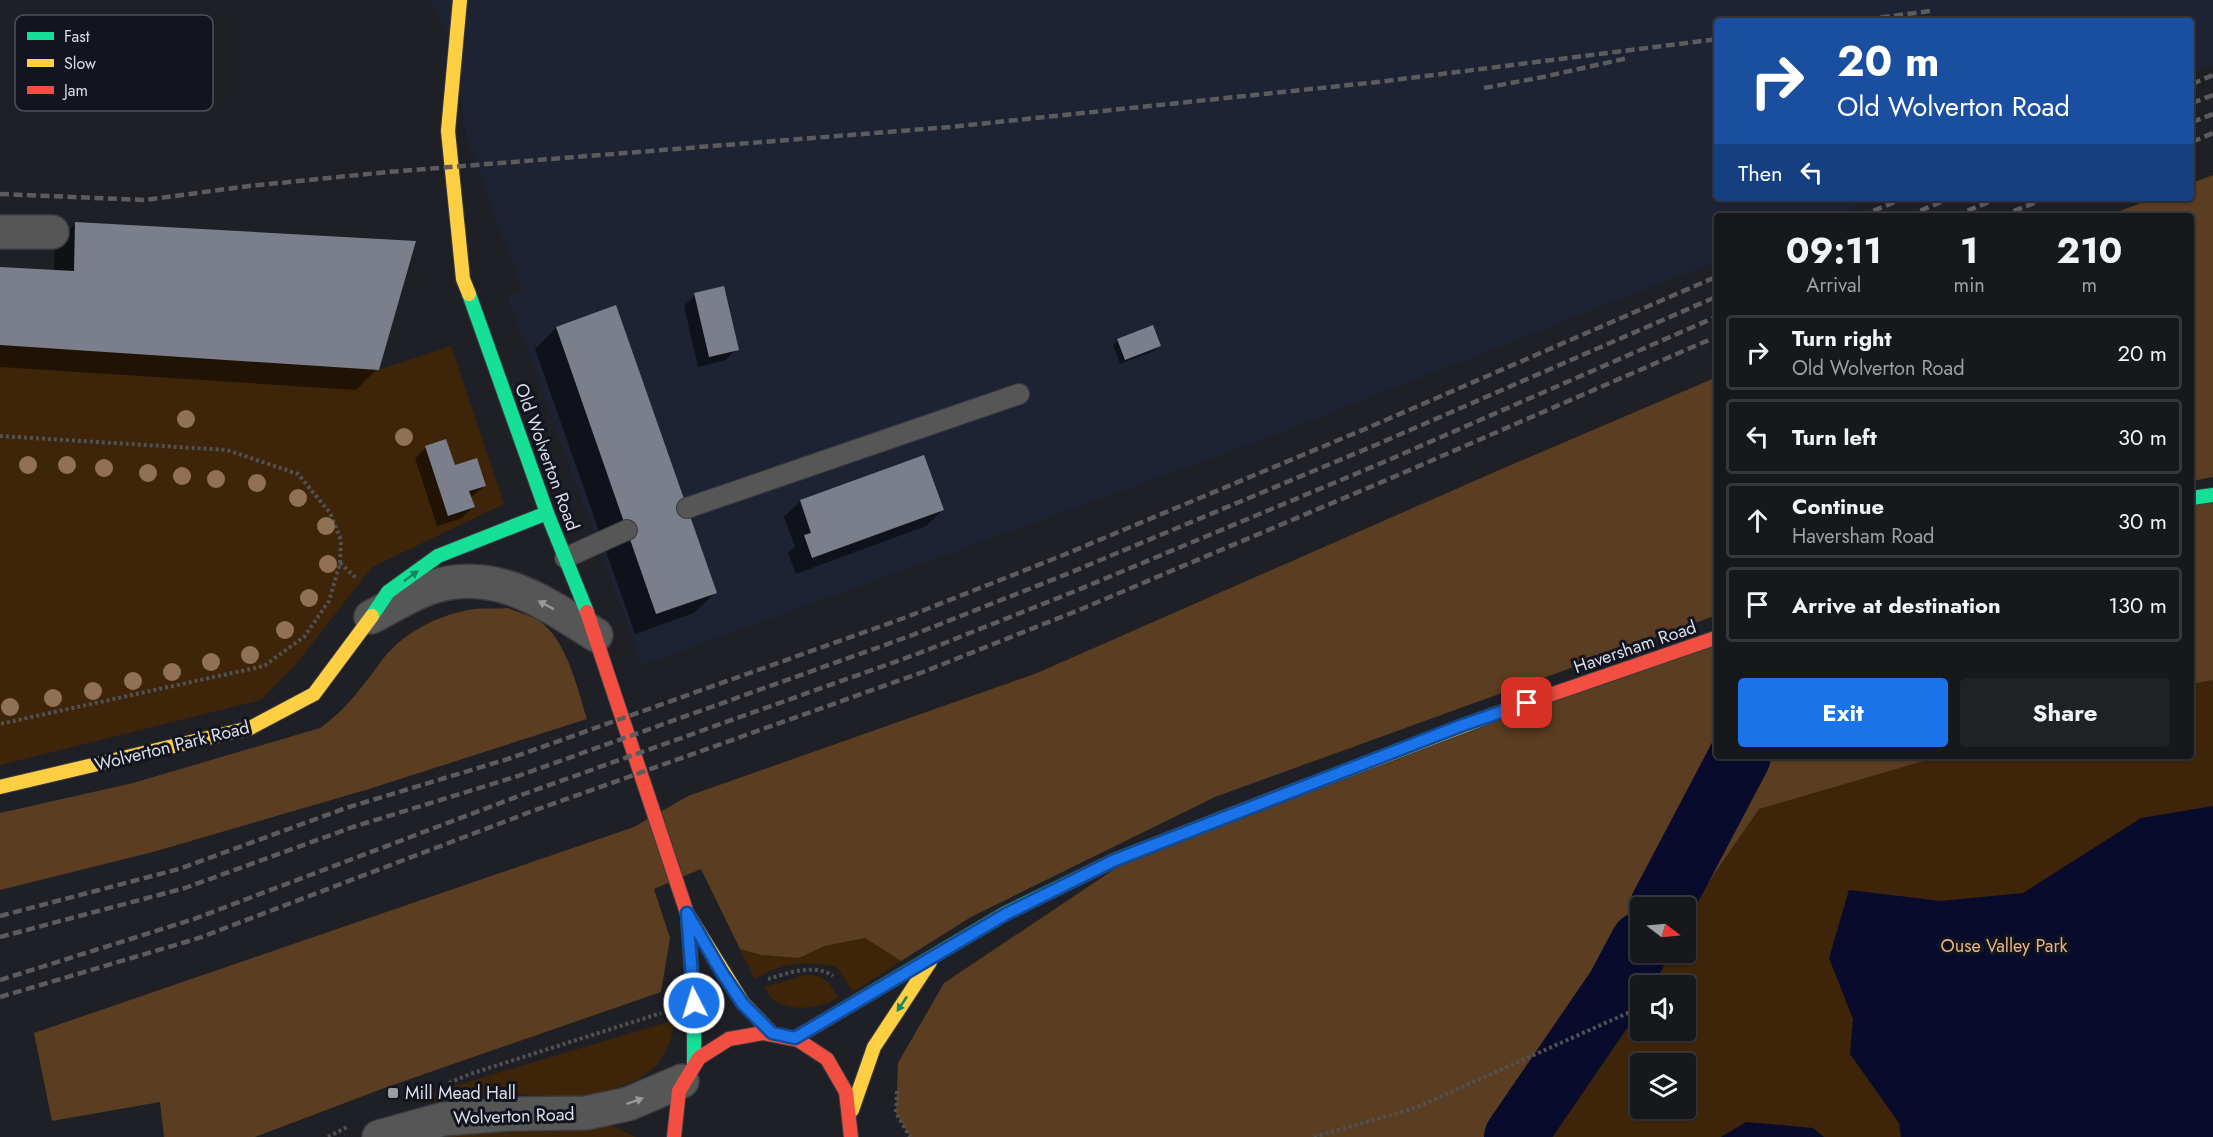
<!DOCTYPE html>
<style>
body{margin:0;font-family:Jost,sans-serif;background:#1f2125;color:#f1f3f6;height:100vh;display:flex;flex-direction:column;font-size:22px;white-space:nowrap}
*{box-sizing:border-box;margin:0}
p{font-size:20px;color:#9ea0a3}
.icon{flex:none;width:33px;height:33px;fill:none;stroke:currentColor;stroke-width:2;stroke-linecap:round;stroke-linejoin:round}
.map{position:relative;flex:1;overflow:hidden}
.drawer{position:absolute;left:1714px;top:213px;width:480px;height:546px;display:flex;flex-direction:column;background:#16181c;border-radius:6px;box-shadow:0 2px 4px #0004,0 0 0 2px #35373b}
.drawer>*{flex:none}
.hud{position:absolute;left:1714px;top:18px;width:480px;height:183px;border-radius:6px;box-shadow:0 2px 4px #0004,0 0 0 2px #35373b;background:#1a4fa0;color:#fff;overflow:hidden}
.needle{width:39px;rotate:106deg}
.buttons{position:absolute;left:1630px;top:897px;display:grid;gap:12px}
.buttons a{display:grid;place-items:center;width:66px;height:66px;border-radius:6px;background:#16181c;box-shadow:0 2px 4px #0004,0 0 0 2px #35373b;font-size:30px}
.pin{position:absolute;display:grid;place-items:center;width:51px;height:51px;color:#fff;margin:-26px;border-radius:12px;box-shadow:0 3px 9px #0006}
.me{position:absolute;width:66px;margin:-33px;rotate:355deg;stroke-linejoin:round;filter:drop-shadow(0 0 4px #0008)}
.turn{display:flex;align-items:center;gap:21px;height:126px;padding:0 24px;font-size:27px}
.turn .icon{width:78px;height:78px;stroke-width:2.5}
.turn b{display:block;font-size:42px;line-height:51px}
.then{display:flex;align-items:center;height:57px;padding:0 24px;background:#0003;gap:12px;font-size:22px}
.eta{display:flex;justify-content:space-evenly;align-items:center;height:102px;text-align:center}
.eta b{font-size:36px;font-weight:700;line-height:42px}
.primary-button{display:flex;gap:12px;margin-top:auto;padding:12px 24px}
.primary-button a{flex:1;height:69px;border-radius:6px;background:#1a73e8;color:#fff;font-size:24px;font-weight:700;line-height:69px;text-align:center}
.primary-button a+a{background:#1f2125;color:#f1f3f6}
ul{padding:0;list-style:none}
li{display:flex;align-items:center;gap:18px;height:75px;margin:0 12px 9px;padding:0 12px;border:3px solid #35373b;border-radius:6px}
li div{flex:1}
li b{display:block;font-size:22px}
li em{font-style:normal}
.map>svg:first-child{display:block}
.built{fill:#1e2333}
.green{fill:#3e2509;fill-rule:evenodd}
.forest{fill:#5b3d21}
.water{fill:#080b2b}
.shadow{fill:#0007}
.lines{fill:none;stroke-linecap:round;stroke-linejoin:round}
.river{stroke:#080b2b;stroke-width:62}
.building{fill:#7b7f8b}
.lane-casing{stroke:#393b40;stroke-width:22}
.street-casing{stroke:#393b40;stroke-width:36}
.fast-casing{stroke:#393b40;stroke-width:16}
.slow-casing{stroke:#393b40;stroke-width:16}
.jam-casing{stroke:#393b40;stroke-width:16}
.path{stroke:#515152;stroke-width:4;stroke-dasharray:3 3;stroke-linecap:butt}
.lane{stroke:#575656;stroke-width:20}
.street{stroke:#575656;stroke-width:33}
.fast{stroke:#16e098;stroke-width:14}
.slow{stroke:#ffcf43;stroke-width:14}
.jam{stroke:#f24e42;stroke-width:14}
.rail{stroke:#5c5c5f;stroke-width:4.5;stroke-dasharray:9 4.5;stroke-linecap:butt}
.tree{fill:#907156}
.oneway{fill:#148562}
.oneway2{fill:#999a9e}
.route-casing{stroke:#114b97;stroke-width:15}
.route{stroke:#1a73e8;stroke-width:10}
.poi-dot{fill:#999ca3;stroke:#121520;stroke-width:2}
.labels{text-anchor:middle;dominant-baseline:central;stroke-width:6;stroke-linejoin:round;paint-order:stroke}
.street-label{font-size:18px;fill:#dbdee6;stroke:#121520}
.park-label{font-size:18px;fill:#edb47d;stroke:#121520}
.poi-label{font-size:18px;fill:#dbdee6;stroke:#121520;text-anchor:start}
.key{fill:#121520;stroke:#4e515b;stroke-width:1.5}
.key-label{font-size:16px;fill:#dbdee6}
</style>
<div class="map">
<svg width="2213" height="1137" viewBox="0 0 2213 1137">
<rect width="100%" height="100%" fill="#1e2026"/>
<path class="built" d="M430,0H2213V65L2192,74V21H1718V198H1876L1830,216H1718L1717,261L1262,440L642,665L508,297L522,291L465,133L457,53Z"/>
<g class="green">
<path d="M0,345L378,370L451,346L504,504L372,567L296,664L261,700L0,765Z"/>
<path d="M2213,680V1137H1533L1660,953L1686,952V915L1759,809L1941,756H2192V684ZM1641,986H1686V1030H1641ZM1641,1064H1686V1108H1641Z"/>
<path d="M865,938L901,961L853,992L836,966C802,962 786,961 755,979L740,949L761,955L799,958L825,946Z"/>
<path d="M806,975C825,975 830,982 838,998C820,1008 795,1012 777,1002C771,999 768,992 764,987Z"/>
<path d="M675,1020L670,1043L657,1065L639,1079L612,1090L577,1098L499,1093L426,1103L427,1094Z"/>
<path d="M586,1113L636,1137H440L444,1119Z"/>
</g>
<g class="forest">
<path d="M2213,175V477L2192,481V216H2107L2154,198H2192V183Z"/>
<path d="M1717,377V615L1215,797L971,917L901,961L865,938L825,946L799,958L761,955L740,949L701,869L654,889L670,938L661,992L387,1087L255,1137H164L160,1102L52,1121L34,1033L634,827L688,796L1037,673L1497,471Z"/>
<path d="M2213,495V680L2192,684V498Z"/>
<path d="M508,608C517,612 529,615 538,620C567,639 577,688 587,719L369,789L153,852L0,890V813L133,783L320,728C347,709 361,688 380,663C401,633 439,614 475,609C486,608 497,609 508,608Z"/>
<path d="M1717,637L1718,756H1941L1759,809L1686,915V908H1641V952L1660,953L1533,1137H910L896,1113L898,1063L944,983L1149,846Z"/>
</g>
<g class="water">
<path d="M2213,806V1137H1901L1899,1123L1850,1054L1853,1019L1829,958L1849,890L1941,901L2023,893L2141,818Z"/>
<path d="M1746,1122L1813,1128L1824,1137H1721Z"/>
</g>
<g class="shadow">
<path d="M76,223L377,369L356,390L0,367V268L54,271L55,244Z"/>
<path d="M695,295L737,349L726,360L698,367L684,306Z"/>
<path d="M556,328L716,592L694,613L635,634L535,349Z"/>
<path d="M1118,340L1159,346L1154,351L1120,364L1113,345Z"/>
<path d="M426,447L485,486L470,498L473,507L462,518L437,526L415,458Z"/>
<path d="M801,501L943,510L926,526L796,574L788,553L795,547L784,517Z"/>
</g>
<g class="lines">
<g class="river">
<path d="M1660,908L1740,756"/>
<path d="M1515,1137L1617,988L1641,943"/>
</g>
</g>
<g class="building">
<path d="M75,222L416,241L379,370L0,345V267L74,271Z"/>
<path d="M724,286L739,350L709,357L694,293Z"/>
<path d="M616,305L717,593L656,614L556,327Z"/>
<path d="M1153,325L1161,346L1125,360L1117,339Z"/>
<path d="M446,439L455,465L477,458L486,486L469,491L475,507L448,516L425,446Z"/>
<path d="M924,455L944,510L812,558L804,535L811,533L800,500Z"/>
</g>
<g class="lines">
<defs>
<g id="lane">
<path d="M687,508L1019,394"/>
<path d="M565,558L627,530"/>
</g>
<g id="street">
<path d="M0,232H52"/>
<path d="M371,617C389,608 409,595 429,588C494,566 544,602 596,635"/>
<path d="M379,1137L444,1119L511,1114L586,1113L628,1104L682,1081"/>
</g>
<g id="fast">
<path d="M469,294L547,513L587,612"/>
<path d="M2192,498L2213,495"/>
<path d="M372,616L388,592L438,556L547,513"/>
<path d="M688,922L694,1003V1064"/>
<path d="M795,1038L1006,913L1115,860L1233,814"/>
</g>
<g id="slow">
<path d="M460,0L448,131L463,279L469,294"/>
<path d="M0,787L250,728L314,694L372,616"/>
<path d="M1233,814L1492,715"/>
<path d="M692,921L743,1003L772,1033"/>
<path d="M852,1110L874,1047L930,962"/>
</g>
<g id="jam">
<path d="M587,612L687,913L692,921"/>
<path d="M1492,715L1718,637"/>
<path d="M674,1137L679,1091L699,1058L729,1039L763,1033L798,1040L827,1059L846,1092L851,1137"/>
</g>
</defs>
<use href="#lane" class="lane-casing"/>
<use href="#street" class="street-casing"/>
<use href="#fast" class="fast-casing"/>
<use href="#slow" class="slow-casing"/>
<use href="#jam" class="jam-casing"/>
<g class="path">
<path d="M0,436L227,450L298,474L330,513L341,540L340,563L329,601L304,637L264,666L0,724"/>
<path d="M340,563L357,579"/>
<path d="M768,979C788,973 815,963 833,976"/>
<path d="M449,1083L470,1074L661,1013"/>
<path d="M897,1091L896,1113L910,1137"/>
<path d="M328,1137L349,1126"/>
<path d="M1314,1137L1415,1108L1630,1012"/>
</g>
<use href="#lane" class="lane"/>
<use href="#street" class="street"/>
<use href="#fast" class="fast"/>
<use href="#slow" class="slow"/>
<use href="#jam" class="jam"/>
<g class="rail">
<path d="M1854,21L1930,11"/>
<path d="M2192,84L2213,75"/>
<path d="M1484,88L1543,77L1628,58"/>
<path d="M2192,103L2213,95"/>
<path d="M2192,122L2213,114"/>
<path d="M2192,142L2213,133"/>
<path d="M0,194L145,200L249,186L388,172L950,127L1378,82L1718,39"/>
<path d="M1861,216L1904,198"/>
<path d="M1908,216L1950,198"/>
<path d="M1955,216L1998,198"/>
<path d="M2001,216L2047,198"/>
<path d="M0,916L179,869L346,808L511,758L904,618L1061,556L1372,426L1718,276"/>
<path d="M0,937L185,888L353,827L518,776L910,636L1067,574L1378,444L1718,296"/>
<path d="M0,980L194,919L524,794L917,654L1073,592L1384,462L1718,316"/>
<path d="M0,997L199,938L530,812L923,672L1079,610L1389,479L1718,336"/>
</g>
</g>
<g class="tree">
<circle cx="186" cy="419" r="9"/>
<circle cx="404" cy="437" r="9"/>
<circle cx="28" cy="465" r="9"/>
<circle cx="67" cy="465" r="9"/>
<circle cx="104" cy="468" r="9"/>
<circle cx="148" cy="473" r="9"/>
<circle cx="182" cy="476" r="9"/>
<circle cx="216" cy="479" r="9"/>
<circle cx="257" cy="483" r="9"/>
<circle cx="298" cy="498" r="9"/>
<circle cx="326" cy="526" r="9"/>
<circle cx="328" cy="564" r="9"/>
<circle cx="309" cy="598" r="9"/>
<circle cx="285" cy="630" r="9"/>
<circle cx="250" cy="655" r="9"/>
<circle cx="211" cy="662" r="9"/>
<circle cx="172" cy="672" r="9"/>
<circle cx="133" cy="681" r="9"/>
<circle cx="93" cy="691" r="9"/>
<circle cx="53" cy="698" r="9"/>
<circle cx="10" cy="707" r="9"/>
</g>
<defs><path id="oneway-solid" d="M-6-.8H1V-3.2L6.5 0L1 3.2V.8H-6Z" transform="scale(1.5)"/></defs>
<g class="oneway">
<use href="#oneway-solid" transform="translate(411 576) rotate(-36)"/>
<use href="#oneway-solid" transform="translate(902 1004) rotate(124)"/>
</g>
<g class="oneway2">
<use href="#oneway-solid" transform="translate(546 605) rotate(-152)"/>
<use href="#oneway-solid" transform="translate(635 1101) rotate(-19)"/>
</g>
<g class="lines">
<defs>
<path id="route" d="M694,1003L687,913L722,973L743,1004L772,1033L795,1038L1006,914L1115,860L1463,725L1527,703"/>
</defs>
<use href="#route" class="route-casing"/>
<use href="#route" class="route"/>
</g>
<rect class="poi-dot" x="387" y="1087" width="12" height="12" rx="3"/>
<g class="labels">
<g class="street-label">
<text transform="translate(547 457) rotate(70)">Old Wolverton Road</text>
<text transform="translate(1635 647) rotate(-19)">Haversham Road</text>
<text transform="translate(172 746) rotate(-14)">Wolverton Park Road</text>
<text transform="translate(514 1116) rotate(-2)">Wolverton Road</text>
</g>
<g class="park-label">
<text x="2004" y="946">Ouse Valley Park</text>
</g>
<g class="poi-label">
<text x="405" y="1093">Mill Mead Hall</text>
</g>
</g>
<rect x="15" y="15" width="198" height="96" rx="9" class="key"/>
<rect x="27" y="32" width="27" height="8" fill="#16e098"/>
<rect x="27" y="59" width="27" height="8" fill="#ffcf43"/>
<rect x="27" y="86" width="27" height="8" fill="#f24e42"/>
<g class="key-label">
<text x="64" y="42">Fast</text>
<text x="64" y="69">Slow</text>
<text x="64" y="96">Jam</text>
</g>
</svg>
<div class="buttons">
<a><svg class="needle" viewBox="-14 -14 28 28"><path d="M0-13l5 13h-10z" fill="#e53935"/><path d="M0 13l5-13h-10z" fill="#9ea0a3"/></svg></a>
<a><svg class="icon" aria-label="sound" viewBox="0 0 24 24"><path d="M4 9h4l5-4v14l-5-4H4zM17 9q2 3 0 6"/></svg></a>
<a><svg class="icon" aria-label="layers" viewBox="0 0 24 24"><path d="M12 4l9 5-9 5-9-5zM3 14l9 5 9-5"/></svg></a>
</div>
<div class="pin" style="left:1527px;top:703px;background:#d93025"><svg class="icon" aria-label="arrive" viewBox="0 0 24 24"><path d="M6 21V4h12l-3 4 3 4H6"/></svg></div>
<svg class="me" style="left:694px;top:1003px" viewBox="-20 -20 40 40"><circle r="17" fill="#1a73e8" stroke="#fff" stroke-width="3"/><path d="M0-11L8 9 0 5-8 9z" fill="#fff"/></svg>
<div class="hud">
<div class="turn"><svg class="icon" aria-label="right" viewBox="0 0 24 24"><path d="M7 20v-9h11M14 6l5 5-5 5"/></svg><div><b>20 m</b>Old Wolverton Road</div></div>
<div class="then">Then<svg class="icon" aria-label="left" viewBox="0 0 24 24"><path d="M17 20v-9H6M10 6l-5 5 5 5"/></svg></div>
</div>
<section class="drawer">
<div class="eta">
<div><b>09:11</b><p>Arrival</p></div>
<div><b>1</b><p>min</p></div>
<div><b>210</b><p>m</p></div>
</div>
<ul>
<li><svg class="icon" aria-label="right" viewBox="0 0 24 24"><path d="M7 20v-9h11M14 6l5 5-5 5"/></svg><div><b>Turn right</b><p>Old Wolverton Road</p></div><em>20 m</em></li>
<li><svg class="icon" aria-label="left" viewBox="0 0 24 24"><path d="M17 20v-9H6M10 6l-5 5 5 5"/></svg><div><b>Turn left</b></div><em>30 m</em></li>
<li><svg class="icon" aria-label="ahead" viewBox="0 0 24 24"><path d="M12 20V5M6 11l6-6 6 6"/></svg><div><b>Continue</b><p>Haversham Road</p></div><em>30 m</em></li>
<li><svg class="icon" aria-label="arrive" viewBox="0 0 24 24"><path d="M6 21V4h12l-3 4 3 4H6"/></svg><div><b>Arrive at destination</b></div><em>130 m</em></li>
</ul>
<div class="primary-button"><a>Exit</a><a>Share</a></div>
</section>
</div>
